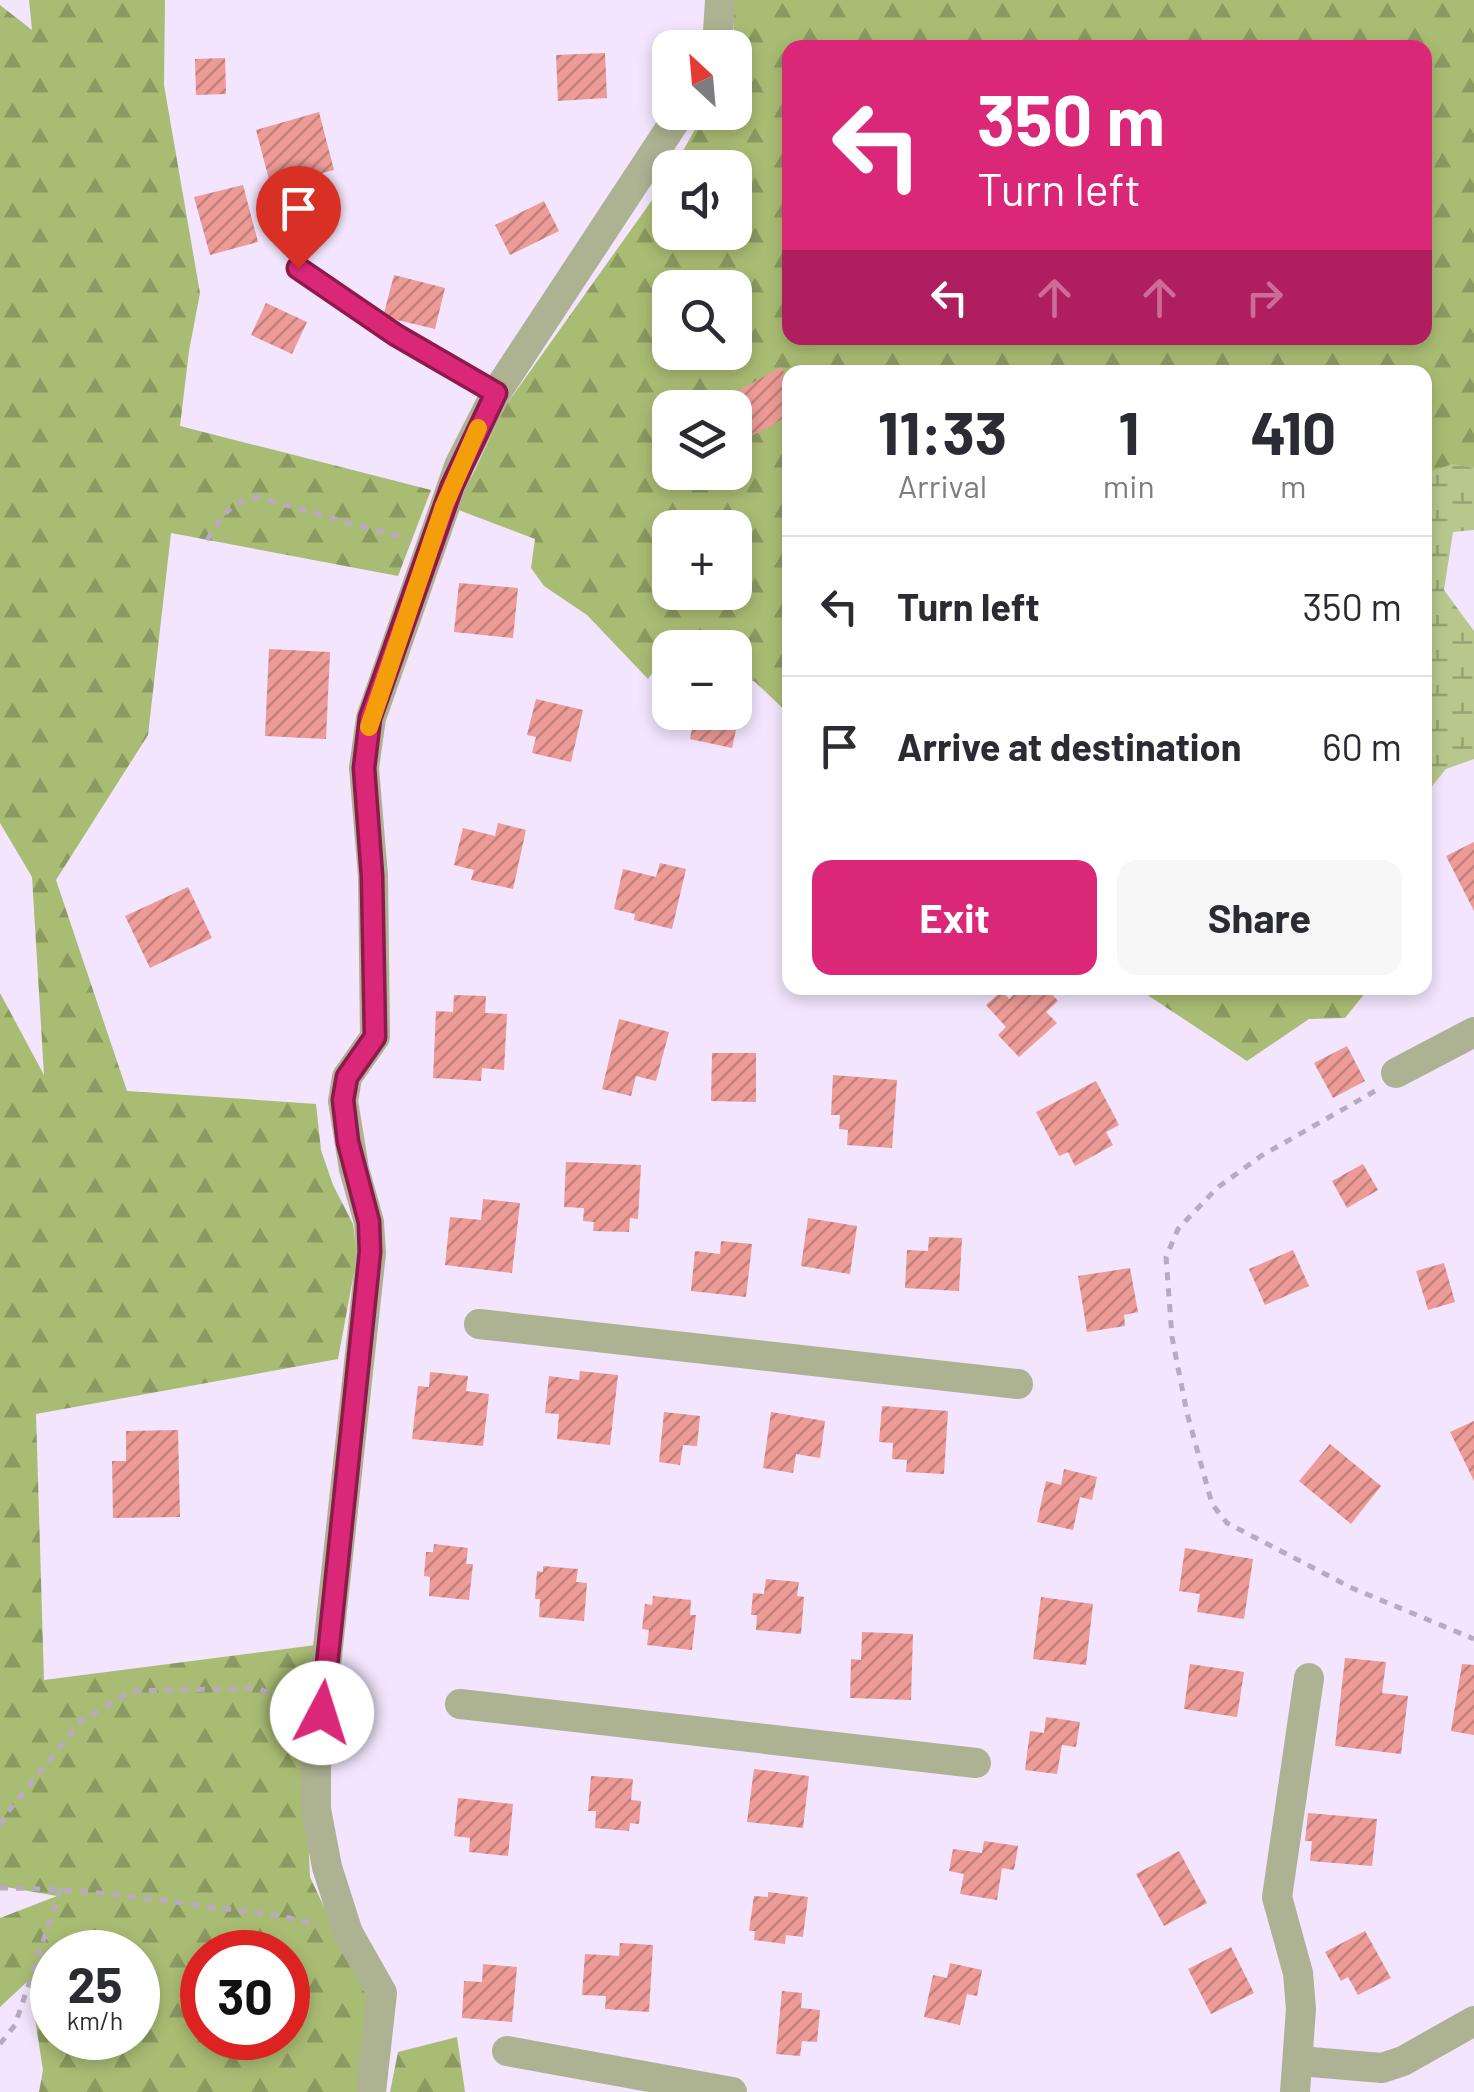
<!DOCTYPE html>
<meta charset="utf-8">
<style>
body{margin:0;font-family:Barlow,sans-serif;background:#f7f7f7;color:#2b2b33;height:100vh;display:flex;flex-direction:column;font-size:38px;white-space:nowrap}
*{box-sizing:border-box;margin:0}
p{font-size:32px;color:#7c7c81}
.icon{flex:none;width:55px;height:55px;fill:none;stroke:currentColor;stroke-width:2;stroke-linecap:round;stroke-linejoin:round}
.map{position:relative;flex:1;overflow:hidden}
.drawer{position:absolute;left:782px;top:365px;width:650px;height:630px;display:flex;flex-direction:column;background:#fff;border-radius:20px;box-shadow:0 5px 15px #0003}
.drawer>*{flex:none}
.banner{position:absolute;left:782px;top:40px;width:650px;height:305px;border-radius:20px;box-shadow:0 5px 15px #0003;background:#db2777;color:#fff;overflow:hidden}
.needle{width:65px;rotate:334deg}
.buttons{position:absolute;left:652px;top:30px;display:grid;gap:20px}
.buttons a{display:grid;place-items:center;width:100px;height:100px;border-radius:20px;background:#fff;box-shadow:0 5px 15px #0003;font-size:50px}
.speed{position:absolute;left:30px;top:1930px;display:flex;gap:20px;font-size:50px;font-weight:700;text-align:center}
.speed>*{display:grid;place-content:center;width:130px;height:130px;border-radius:50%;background:#fff;box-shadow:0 5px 15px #0003;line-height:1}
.speed small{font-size:25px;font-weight:400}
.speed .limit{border:15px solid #d22;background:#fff;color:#111}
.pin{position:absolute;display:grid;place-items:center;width:85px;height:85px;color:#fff;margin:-102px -42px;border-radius:50% 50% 50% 0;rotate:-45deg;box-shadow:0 0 10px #0007}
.pin .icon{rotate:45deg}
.me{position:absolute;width:110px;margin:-55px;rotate:5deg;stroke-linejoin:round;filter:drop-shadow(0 0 8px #0008)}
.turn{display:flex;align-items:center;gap:35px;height:210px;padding:0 30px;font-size:45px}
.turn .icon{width:130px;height:130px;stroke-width:2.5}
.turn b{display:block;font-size:70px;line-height:85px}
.lanes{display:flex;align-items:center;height:95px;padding:0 30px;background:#0003;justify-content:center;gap:50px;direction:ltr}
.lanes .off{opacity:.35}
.eta{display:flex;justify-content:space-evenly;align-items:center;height:170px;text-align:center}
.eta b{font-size:60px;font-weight:700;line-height:70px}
.primary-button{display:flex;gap:20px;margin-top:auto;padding:20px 30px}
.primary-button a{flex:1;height:115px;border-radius:20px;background:#db2777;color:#fff;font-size:40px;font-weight:700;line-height:115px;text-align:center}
.primary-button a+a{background:#f7f7f7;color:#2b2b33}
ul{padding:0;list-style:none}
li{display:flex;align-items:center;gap:30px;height:140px;padding:0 30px;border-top:2px solid #e1e1e2}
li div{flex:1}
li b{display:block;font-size:38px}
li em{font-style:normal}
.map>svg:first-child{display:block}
.forest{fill:url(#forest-firs);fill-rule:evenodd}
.wetland{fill:url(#wetland-marsh)}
.building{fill:url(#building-hatch)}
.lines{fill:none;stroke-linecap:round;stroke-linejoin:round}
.path{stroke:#b6abbf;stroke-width:5;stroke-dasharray:8 8;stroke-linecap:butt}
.service{stroke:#adb292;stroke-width:15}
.minor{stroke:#adb292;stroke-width:30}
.route-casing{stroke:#8e194d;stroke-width:25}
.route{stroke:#db2777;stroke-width:18}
.slow{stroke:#f59e0b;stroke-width:18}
</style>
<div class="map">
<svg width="1474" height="2092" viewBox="0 0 1474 2092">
<defs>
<pattern id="forest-firs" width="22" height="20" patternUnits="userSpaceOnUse" patternTransform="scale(2.5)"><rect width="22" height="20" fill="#a9bc73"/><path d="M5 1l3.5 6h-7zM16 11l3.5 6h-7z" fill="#8b9a60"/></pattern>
<pattern id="wetland-marsh" width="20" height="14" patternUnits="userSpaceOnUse" patternTransform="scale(2.5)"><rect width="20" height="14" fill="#b8c88c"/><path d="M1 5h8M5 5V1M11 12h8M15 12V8" fill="none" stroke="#97a374"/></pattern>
<pattern id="building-hatch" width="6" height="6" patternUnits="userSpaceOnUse" patternTransform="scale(2.5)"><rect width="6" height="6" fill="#ed9b96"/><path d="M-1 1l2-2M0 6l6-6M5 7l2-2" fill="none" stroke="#c17f7c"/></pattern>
</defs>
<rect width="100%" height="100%" fill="#f2e5fd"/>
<g class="forest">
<path d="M29,0H165L164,85L200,293L189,351L180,426L431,490L398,576L171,533L148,735L56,880L127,1091L316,1104L321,1150L333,1185L353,1224L357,1256L338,1359L36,1414L44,1680L316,1645L307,1811L310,1877L339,1939L374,1997L364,2092H39L43,2070L29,1980L0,2007V1918L57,1896L0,1886V993L44,1075L32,877L0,823V5L32,30ZM52,1952H138V2038H52ZM202,1952H288V2038H202Z"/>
<path d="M733,0H1474V468L1453,465L1425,473V372H790V715L755,682L735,672V648L676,645L670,648L648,679L587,615L544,586L531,568L535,539L456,509L506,405L670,175V232H735V168L674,167L704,113L735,112ZM790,48H1425V338H790ZM670,288H735V352H670ZM670,408H735V472H670ZM670,528H735V592H670Z"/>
<path d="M1137,988H1369L1345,1018L1309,1019L1247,1061Z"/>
<path d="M457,2037L465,2092H390L398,2052Z"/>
</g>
<path class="wetland" d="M1453,464L1474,468V530L1453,532L1444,590L1474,631V759L1446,769L1425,795V473Z"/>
<g class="building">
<path d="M605,53L607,98L558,101L556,55Z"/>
<path d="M225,58L226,94L196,95L195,59Z"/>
<path d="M319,112L334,170L271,187L256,130Z"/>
<path d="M243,185L258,242L210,255L194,197Z"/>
<path d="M544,201L559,231L510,255L495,225Z"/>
<path d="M394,275L445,288L435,329L393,319L384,313Z"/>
<path d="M266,303L307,322L292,354L251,335Z"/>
<path d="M781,367L790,383V415L735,445V393Z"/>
<path d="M459,583L518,588L513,638L454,632Z"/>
<path d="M269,649L330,652L326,739L265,736Z"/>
<path d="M536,699L583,710L571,762L532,753L536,737L527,735Z"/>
<path d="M695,712H740L732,748L690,739Z"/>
<path d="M498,823L526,830L513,889L471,880L474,870L454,865L463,828L495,836Z"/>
<path d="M1474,842V911L1446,856Z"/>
<path d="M660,863L686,869L672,929L634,920L635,914L614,909L623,869L656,877Z"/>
<path d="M188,887L212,938L150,968L125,916Z"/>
<path d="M1021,988H1046L1058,1001L1046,1012L1057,1023L1019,1057L998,1035L1006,1027L986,1005L1002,991L1009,999Z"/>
<path d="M454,995L486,996L485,1013L507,1014L504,1070L482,1068L481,1081L433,1078L436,1011L453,1012Z"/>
<path d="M619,1019L669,1032L656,1081L636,1076L631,1096L602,1089Z"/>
<path d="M1347,1046L1365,1081L1333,1098L1314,1063Z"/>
<path d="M712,1053H756V1102L711,1101Z"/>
<path d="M833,1075L897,1080L892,1148L847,1145L848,1130L839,1129L840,1115H831Z"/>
<path d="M1096,1081L1119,1125L1106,1132L1113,1145L1075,1166L1068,1152L1059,1156L1036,1112Z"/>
<path d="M566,1162L641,1165L638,1219L630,1218L629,1232L593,1231L594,1222L583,1221L584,1208L564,1207Z"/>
<path d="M1363,1164L1378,1190L1347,1208L1332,1181Z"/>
<path d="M483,1199L520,1203L512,1273L445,1265L450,1217L481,1220Z"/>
<path d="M808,1218L857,1226L850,1274L801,1266Z"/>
<path d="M929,1237L962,1238L959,1291L905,1288L907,1250L928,1251Z"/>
<path d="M721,1241L752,1244L746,1297L691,1291L695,1251L720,1254Z"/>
<path d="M1293,1250L1309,1286L1265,1305L1249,1269Z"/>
<path d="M1444,1263L1455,1302L1428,1310L1416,1271Z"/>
<path d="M1130,1268L1138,1312L1124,1315L1125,1326L1087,1332L1078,1276Z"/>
<path d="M580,1371L618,1375L610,1445L557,1439L559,1414L545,1413L549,1376L579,1380Z"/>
<path d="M430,1372L468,1376L466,1391L489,1394L483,1446L412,1439L418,1386L429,1387Z"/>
<path d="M882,1406L948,1411L944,1474L906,1472L907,1460L892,1459L893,1443L879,1442Z"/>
<path d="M664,1412L700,1416L697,1446L683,1445L680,1465L659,1462Z"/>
<path d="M771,1412L825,1421L820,1458L796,1454L793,1473L763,1468Z"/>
<path d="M1474,1421V1481L1450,1432Z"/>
<path d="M178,1430L180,1517L113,1518L112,1461H126V1431Z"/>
<path d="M1330,1444L1381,1486L1351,1524L1299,1481Z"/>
<path d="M1064,1469L1097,1477L1092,1500L1080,1497L1073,1530L1037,1522L1046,1481L1061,1485Z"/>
<path d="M434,1544L468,1548L466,1564H473L469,1600L429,1596L430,1577L424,1576L426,1552H433Z"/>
<path d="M1185,1548L1253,1559L1244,1619L1197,1612L1200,1594L1179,1591Z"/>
<path d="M543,1566L578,1569L576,1582L587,1583L584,1621L539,1617L540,1599H535L537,1571L543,1572Z"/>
<path d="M766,1579L799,1582L797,1596L804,1597L801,1634L756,1630L757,1615H751L753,1593L764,1594Z"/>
<path d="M653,1596L691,1600L690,1615H696L692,1650L647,1645L649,1630L642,1629L645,1604L652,1605Z"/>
<path d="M1041,1597L1093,1604L1086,1665L1033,1659Z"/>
<path d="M862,1632L913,1634L911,1700L850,1698L851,1659L861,1660Z"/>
<path d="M1345,1658L1386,1662L1382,1693L1408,1696L1401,1754L1335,1746Z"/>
<path d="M1190,1664L1244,1672L1237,1717L1184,1709Z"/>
<path d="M1462,1664L1474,1665V1735L1451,1731Z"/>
<path d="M1046,1717L1080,1722L1076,1747L1062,1745L1057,1774L1025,1770L1030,1731L1044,1733Z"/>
<path d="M754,1769L809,1776L803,1828L747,1822Z"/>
<path d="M591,1776L633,1779L631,1800L641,1801L639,1824L630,1823L629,1831L595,1828L596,1811H588Z"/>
<path d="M458,1798L513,1804L508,1856L469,1852L470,1838L454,1836Z"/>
<path d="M1308,1813L1377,1819L1372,1866L1310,1861L1312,1841H1305Z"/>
<path d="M984,1841L1018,1846L1014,1870L1002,1868L997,1900L960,1894L964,1874L949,1871L953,1849L982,1853Z"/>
<path d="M1179,1851L1207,1903L1164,1926L1136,1874Z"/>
<path d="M768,1892L808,1897L803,1937L786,1935L785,1944L754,1940L755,1931H749L754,1896L768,1897Z"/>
<path d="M1365,1931L1391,1978L1358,1995L1348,1977L1341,1981L1325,1952Z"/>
<path d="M620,1943L653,1945L649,2012L605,2009L606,1996L582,1995L585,1954L619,1956Z"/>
<path d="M1231,1947L1254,1993L1211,2014L1188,1969Z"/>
<path d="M950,1963L982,1970L977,1996L967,1994L960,2025L924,2017L933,1975L947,1978Z"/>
<path d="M483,1964L517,1967L512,2022L462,2018L464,1981L482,1982Z"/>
<path d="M782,1991L802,1993L801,2008L820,2010L817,2042L802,2041L800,2056L776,2054Z"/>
</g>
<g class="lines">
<g class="path">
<path d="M207,540C223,516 228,502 257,497L408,539"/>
<path d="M1375,1091L1261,1156L1217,1188L1178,1229L1166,1257L1172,1337L1187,1413L1212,1504L1227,1523L1352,1588L1474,1639"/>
<path d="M0,1825L7,1813L81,1721L132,1691L256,1688L295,1702"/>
<path d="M0,1888C71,1888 140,1897 211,1907C248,1912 283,1915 319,1925"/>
<path d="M0,2044L15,2025L61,1888"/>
</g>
<path class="service" d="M298,268L397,335L496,393"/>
<g class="minor">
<path d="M717,48L720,0"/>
<path d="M1396,1073L1474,1032"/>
<path d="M479,1324L1018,1384"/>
<path d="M460,1704L976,1763"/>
<path d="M507,2051L732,2092"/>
<path d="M1299,2061L1382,2068L1403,2061L1474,2021"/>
<path d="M371,2092L382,1993L348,1933L327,1867L316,1809V1757L371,1253L369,1222L354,1169L343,1101L347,1077L375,1037L373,876L364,768L371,718L459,466L496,393L681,112"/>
<path d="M1295,2092L1301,2009L1298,1973L1277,1897L1309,1678"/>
</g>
</g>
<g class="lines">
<defs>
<path id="route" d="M298,268L396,335L496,393L452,486L370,718L364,768L372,876L375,1037L347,1077L343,1100L348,1142L369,1222L370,1252L322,1713"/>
</defs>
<use href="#route" class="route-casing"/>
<use href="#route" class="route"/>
<path class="slow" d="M369,727L444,506L478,428"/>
</g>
</svg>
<div class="buttons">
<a><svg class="needle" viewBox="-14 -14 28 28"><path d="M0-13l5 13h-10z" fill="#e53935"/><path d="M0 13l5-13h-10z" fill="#7c7c81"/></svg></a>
<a><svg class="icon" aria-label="sound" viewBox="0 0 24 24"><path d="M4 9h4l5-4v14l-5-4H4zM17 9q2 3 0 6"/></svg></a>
<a><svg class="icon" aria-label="search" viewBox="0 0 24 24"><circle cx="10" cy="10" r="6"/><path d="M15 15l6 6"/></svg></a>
<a><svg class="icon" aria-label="layers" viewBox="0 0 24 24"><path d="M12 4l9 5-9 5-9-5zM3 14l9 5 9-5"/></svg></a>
<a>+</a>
<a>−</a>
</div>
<div class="speed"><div>25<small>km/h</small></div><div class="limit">30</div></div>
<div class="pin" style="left:298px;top:268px;background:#d93025"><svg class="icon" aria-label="arrive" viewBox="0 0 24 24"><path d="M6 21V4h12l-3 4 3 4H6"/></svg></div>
<svg class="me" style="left:322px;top:1713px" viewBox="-20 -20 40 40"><circle r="19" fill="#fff"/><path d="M0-13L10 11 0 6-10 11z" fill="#db2777"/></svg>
<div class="banner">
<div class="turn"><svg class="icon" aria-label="left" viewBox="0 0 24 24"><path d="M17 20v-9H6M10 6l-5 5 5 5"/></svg><div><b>350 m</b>Turn left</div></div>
<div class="lanes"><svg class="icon" aria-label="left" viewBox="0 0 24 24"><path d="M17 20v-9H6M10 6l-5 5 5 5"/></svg><svg class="icon off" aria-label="ahead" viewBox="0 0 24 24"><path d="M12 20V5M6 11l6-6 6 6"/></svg><svg class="icon off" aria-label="ahead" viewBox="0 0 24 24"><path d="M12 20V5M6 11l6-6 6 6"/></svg><svg class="icon off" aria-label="right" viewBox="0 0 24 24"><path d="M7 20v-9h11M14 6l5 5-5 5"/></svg></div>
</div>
<section class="drawer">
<div class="eta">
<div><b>11:33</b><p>Arrival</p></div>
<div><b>1</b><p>min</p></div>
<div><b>410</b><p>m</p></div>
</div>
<ul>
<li><svg class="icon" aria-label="left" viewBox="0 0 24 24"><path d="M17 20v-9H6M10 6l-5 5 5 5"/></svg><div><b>Turn left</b></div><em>350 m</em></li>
<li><svg class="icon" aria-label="arrive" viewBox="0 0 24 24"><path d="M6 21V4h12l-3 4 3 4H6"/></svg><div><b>Arrive at destination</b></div><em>60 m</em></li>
</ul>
<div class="primary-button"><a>Exit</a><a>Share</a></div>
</section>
</div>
